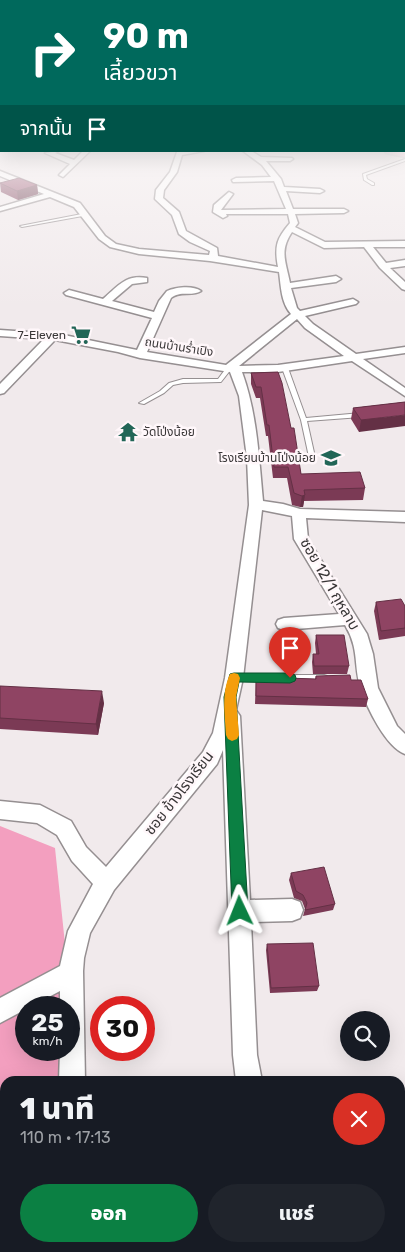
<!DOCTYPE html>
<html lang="th">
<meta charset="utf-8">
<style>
body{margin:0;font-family:Rubik,"Noto Sans Thai",sans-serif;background:#20242c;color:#f1f3f6;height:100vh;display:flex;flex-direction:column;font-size:19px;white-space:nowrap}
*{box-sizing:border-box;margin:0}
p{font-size:16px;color:#9ea1a6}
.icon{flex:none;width:28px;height:28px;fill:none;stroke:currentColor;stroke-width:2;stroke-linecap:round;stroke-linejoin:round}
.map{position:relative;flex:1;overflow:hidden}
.details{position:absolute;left:0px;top:1076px;width:405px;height:176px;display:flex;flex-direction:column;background:#171b24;border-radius:15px 15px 0 0;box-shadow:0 5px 20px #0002}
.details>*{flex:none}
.top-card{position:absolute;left:0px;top:0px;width:405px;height:152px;box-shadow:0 5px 20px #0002;background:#00695c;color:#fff;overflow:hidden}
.tools{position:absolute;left:340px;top:1011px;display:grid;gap:10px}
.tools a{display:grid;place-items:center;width:50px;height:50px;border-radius:50%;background:#171b24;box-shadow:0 5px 20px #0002;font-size:25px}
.speed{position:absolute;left:15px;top:996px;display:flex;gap:10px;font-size:25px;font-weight:700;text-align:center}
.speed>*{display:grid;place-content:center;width:65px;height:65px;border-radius:50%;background:#171b24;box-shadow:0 5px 20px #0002;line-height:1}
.speed small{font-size:12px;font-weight:400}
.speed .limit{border:8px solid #d22;background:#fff;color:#111}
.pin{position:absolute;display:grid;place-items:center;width:42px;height:42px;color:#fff;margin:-51px -21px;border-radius:50% 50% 50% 0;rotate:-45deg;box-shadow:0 0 5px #0007}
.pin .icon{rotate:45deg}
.me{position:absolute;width:55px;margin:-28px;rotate:358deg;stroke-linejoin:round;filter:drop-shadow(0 0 4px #0008)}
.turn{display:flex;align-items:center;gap:18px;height:105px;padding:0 20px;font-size:22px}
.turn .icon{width:65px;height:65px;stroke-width:2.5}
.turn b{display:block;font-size:35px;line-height:42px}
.then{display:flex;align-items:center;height:48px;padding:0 20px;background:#0003;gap:10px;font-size:19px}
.round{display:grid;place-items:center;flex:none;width:52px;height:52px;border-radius:26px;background:#20242c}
.head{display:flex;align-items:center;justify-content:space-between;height:85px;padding:0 20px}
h1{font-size:30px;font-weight:800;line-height:38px}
.primary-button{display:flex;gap:10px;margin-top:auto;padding:10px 20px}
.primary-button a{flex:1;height:58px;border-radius:30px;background:#0b8043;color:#fff;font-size:20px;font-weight:800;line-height:58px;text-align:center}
.primary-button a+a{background:#20242c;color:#f1f3f6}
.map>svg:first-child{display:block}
.forest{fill:#f39fbf}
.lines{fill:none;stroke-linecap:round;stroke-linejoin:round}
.lane-casing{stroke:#958f91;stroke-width:2}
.street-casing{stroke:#958f91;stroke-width:3}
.primary-casing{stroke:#c8c7c7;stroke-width:3}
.lane{fill:#fff;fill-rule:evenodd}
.street{fill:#fff;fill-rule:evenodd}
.primary{fill:#f2c2d4;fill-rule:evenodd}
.wall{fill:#7b3a55}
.shaded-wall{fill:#643045}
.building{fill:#8f4463;stroke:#643045}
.route{fill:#0b8043;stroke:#07532c}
.slow{fill:#f59e0b}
.labels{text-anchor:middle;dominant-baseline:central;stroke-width:5;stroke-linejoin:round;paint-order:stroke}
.far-poi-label{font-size:12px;fill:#393637;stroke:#fff7fa;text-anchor:end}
.far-street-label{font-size:12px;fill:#393637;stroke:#fff7fa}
.street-label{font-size:15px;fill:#393637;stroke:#fff7fa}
</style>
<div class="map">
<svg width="405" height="1252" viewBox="0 0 405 1252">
<rect width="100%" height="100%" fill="#f1eaec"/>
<path class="forest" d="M0,826L55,848L65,944L64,1007L26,1008V1050H63V1081H5V1248H40L39,1252H0Z"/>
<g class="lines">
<defs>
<g id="lane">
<path d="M405,159V161L366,175L367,179L374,183V185H372L364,180L363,174Z"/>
<path d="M87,213L88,215L22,227L20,226Z"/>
<path d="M227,367L232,368L221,382L183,383L173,385L164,393L144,404L139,403L160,391L169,383L183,379H218Z"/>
<path d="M283,367L288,368L306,418L361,413L364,415L361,417L307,421L315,457L314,458H310L309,457L301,420L282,368Z"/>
<path d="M234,675H324L327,676L328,678L327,680L324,681H234L231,680L230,678L231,676Z"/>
</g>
<g id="street">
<rect x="404" y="135" width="1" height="4"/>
<path d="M59,151L55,153L74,160L83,151H90L63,177L59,175L70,164L45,153Z"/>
<path d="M204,151L182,155L177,172L164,190L163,198L179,212L186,231L217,248L218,256L278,267C274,246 277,238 290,223L288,214H226L227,216L223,218L213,212L214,205L229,192L233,194L221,210L286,209L274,181L233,182L232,180L236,178L271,177L262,165L243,151H251L261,157L292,158L293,159L290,161H266L281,179L284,187L320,189L324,191L320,193L286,191L293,209H344L348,211L344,213L295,214L298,223L295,227L325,242L405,241V247H373L386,263L405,260V266L390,268L405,282V290L402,289L380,268L364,247L324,248L292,232C279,251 286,262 290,283L336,276L341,279L336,282L291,288L297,308L300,311L353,299L358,302L356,304L305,316L313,324L356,354L405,347V353L363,359L405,388V396L352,361L278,372H242C257,413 259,458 263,501L283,504L300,509L405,512V522L306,518L308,539L367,634L373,654L378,688L397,726L405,734V754C386,747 367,708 361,689C353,666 360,650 345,625L284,630L278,628L276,624L278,620L284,618L339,614L294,539L292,516L262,510L243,678L236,710L240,716L250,900L292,899L300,902L303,910L300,918L292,921L251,922L257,1055L262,1081H236L233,1055L223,750L217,764L114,890L90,933L84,958L83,971L85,1081H59L60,1050H69V1008H60V991L0,1023V998L60,966L68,931L93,884L72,861L57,835L37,823L0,819V801L40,805L71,821L86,847L106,867L203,752L213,733L225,678L249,505L247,458L239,396L230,372L140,358L118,352L55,340L4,393L0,394V384L44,339L0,336V330L59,334L137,350L152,318L66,295L64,293L69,290L103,299C118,286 126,274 147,278V282L132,284L112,301L154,312L159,301L167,291C176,287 193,285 201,291C192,297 180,290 171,298L147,352L226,365L291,314C281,303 281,286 279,272L210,261L139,254L110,247L99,239L74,207L50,197L0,211V207L44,194L0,176V171L80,203L105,236L116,244L139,249L209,255L210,251L190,242L179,234L172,215L155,199L156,190L170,172L177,152ZM297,319L305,328L344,356L278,365L239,366Z"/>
<path d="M51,1248H79L78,1252H50Z"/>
<path d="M277,1248H305L306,1252H278Z"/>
</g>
<path id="primary" d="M385,151H405V157L386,153Z"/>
</defs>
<use href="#lane" class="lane-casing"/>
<use href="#street" class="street-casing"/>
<use href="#primary" class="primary-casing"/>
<use href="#lane" class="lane"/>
<use href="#street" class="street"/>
<use href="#primary" class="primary"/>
</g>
<g class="wall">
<path d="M0,183L37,185L38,194L18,200L1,192Z"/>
<path d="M278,372L301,474L365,488L363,500L304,501L303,507H300L292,505L287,478H273L268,436H266L260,398H256L251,384V373Z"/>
<path d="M405,402L359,432L351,419L353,408Z"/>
<path d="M376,602L405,606V636L379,640L374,611Z"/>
<path d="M316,635L349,666L347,674H313L312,662L313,654H316L315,643Z"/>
<path d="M316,676L351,680L368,699L366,707L255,704L256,677L315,679Z"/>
<path d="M0,686L104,703L98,735L0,729Z"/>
<path d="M291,873L335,904L333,910L303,916L305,909L302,901L294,898L289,880Z"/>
<path d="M267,944L319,986L317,991L270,993L266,950Z"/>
</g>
<g class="shaded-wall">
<path d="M37,185L38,194L18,200L17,191Z"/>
<path d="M405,415V426L359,432L361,420Z"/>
<path d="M305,495L303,507H300L302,496Z"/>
<path d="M102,691L104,703L98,735L96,724Z"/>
</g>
<g class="building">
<path d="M19,178L37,185L17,191L0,183Z"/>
<path d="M278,372L282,383L291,428H294L301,474L360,472L365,488L304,490L305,495L302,496L294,493L288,467H274L269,425H267L261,387H256L251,373Z"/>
<path d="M405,402V415L361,420L353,408Z"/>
<path d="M401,599L405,606V628L381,631L376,602Z"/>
<path d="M316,635H344L349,666H314L313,654H319Z"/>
<path d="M350,675L351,680H361L368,699L256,696V677L316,679V676Z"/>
<path d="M0,686L102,691L96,724L0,718Z"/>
<path d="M324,867L335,904L305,910L307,903L303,895L296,891L291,873Z"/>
<path d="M313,943L319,986L271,988L267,944Z"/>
</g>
<linearGradient id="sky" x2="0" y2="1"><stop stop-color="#9c9dc8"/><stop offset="0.43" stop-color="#f9f6f6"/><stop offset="1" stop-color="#f9f6f6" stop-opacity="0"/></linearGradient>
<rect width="405" height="307" fill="url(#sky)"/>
<path class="route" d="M234,673H290L295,675L296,678L295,681L290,683L239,682L236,697L248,911L245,916L240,919L235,916L232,911L224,697L230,674Z"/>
<path class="slow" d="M234,673L238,674L240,678L236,697L239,735L237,739L232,741L228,739L226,735C225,715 221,693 230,674Z"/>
<defs>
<symbol id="supermarket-bare" viewBox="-9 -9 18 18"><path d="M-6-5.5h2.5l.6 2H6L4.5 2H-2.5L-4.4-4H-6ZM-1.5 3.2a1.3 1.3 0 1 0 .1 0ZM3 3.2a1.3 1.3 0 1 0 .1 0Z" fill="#226657" stroke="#fff7fa" stroke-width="2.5" paint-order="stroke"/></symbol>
<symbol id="temple-bare" viewBox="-9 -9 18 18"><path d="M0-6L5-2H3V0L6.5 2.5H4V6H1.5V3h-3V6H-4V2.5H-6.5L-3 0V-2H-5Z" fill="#226657" stroke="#fff7fa" stroke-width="2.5" paint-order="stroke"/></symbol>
<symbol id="school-bare" viewBox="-9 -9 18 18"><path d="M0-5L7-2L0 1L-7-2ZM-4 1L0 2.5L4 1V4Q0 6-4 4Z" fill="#226657" stroke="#fff7fa" stroke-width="2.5" paint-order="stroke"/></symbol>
</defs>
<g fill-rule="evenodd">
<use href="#supermarket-bare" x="67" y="321" width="28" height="28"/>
<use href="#temple-bare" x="114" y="418" width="28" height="28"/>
<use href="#school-bare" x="317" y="444" width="28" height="28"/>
</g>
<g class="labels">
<g class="far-poi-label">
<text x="66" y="335">7-Eleven</text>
<text x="143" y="432" text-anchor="start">วัดโป่งน้อย</text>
<text x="316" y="458">โรงเรียนบ้านโป่งน้อย</text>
</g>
<g class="far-street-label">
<text transform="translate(179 347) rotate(9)">ถนนบ้านร่ำเปิง</text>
</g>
<g class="street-label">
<text transform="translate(330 584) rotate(60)">ซอย 12/1 กุหลาบ</text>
<text transform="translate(179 793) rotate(-52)">ซอย ข้างโรงเรียน</text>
</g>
</g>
</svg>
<div class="tools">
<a><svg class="icon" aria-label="search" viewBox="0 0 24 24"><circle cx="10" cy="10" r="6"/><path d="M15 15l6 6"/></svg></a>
</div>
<div class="speed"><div>25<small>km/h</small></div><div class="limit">30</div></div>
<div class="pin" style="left:290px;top:678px;background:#d93025"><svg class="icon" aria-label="arrive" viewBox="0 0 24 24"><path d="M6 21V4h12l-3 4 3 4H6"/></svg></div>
<svg class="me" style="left:240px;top:911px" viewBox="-20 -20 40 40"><path d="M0-17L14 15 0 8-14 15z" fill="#0b8043" stroke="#fff" stroke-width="4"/></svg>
<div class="top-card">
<div class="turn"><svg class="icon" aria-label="right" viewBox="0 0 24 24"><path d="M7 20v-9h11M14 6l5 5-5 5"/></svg><div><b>90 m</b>เลี้ยวขวา</div></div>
<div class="then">จากนั้น<svg class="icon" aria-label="arrive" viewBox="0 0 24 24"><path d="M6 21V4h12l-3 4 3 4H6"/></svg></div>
</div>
<section class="details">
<div class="head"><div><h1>1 นาที</h1><p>110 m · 17:13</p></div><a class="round" style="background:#d93025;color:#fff"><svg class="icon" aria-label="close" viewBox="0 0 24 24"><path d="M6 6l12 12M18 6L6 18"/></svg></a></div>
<div class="primary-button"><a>ออก</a><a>แชร์</a></div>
</section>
</div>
